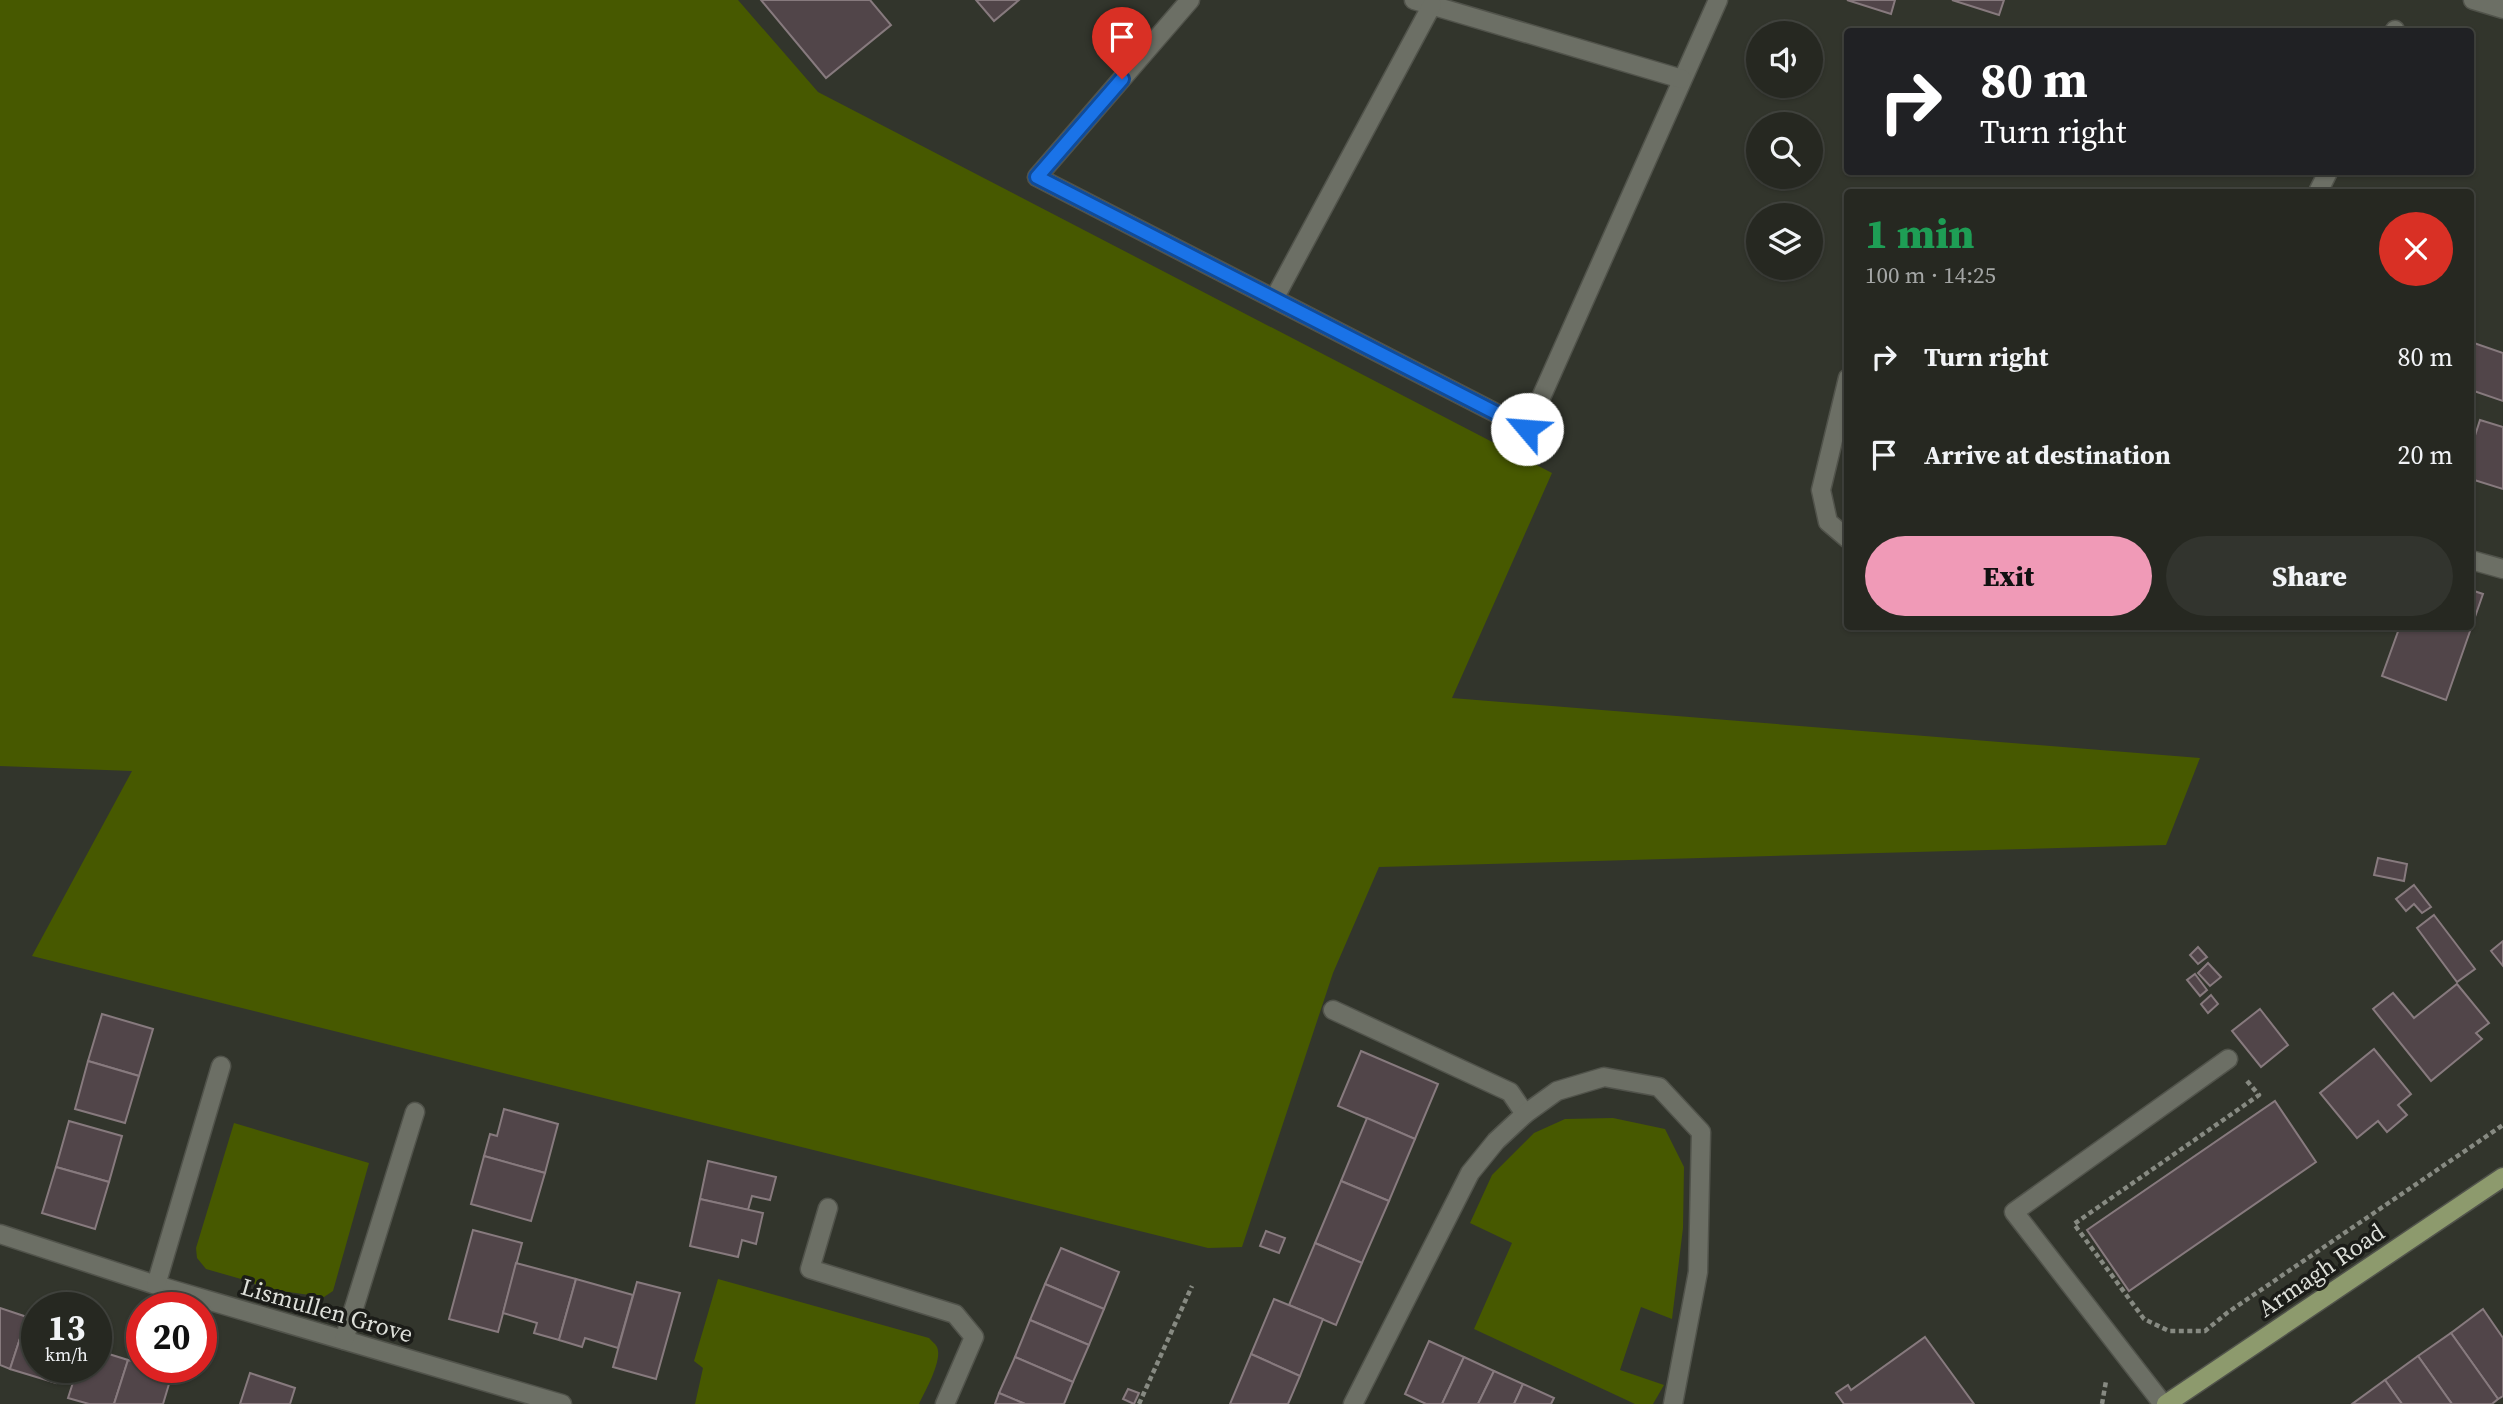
<!DOCTYPE html>
<meta charset="utf-8">
<style>
body{margin:0;font-family:"Source Serif 4",serif;background:#32342e;color:#f1f3f6;height:100vh;display:flex;flex-direction:column;font-size:26px;white-space:nowrap}
*{box-sizing:border-box;margin:0}
p{font-size:23px;color:#a4a6a5}
.icon{flex:none;width:38px;height:38px;fill:none;stroke:currentColor;stroke-width:2;stroke-linecap:round;stroke-linejoin:round}
.map{position:relative;flex:1;overflow:hidden}
.sheet{position:absolute;left:1844px;top:189px;width:630px;height:441px;display:flex;flex-direction:column;background:#262821;border-radius:7px;box-shadow:0 2px 5px #0004,0 0 0 2px #42443f}
.sheet>*{flex:none}
.top-card{position:absolute;left:1844px;top:28px;width:630px;height:147px;border-radius:7px;box-shadow:0 2px 5px #0004,0 0 0 2px #42443f;background:#202124;color:#fff;overflow:hidden}
.buttons{position:absolute;left:1746px;top:21px;display:grid;gap:14px}
.buttons a{display:grid;place-items:center;width:77px;height:77px;border-radius:50%;background:#262821;box-shadow:0 2px 5px #0004,0 0 0 2px #42443f;font-size:35px}
.speed{position:absolute;left:21px;top:1292px;display:flex;gap:14px;font-size:35px;font-weight:700;text-align:center}
.speed>*{display:grid;place-content:center;width:91px;height:91px;border-radius:50%;background:#262821;box-shadow:0 2px 5px #0004,0 0 0 2px #42443f;line-height:1}
.speed small{font-size:18px;font-weight:400}
.speed .limit{border:10px solid #d22;background:#fff;color:#111}
.pin{position:absolute;display:grid;place-items:center;width:60px;height:60px;color:#fff;margin:-72px -30px;border-radius:50% 50% 50% 0;rotate:-45deg;box-shadow:0 0 7px #0007}
.pin .icon{rotate:45deg}
.me{position:absolute;width:77px;margin:-38px;rotate:297deg;stroke-linejoin:round;filter:drop-shadow(0 0 5px #0008)}
.turn{display:flex;align-items:center;gap:24px;height:147px;padding:0 21px;font-size:32px}
.turn .icon{width:91px;height:91px;stroke-width:2.5}
.turn b{display:block;font-size:49px;line-height:60px}
.round{display:grid;place-items:center;flex:none;width:74px;height:74px;border-radius:37px;background:#32342e}
.summary{display:flex;align-items:center;justify-content:space-between;height:119px;padding:0 21px}
h1{font-size:42px;font-weight:800;line-height:52px;color:#1e9e55}
.primary-button{display:flex;gap:14px;margin-top:auto;padding:14px 21px}
.primary-button a{flex:1;height:80px;border-radius:42px;background:#f09ab7;color:#111;font-size:28px;font-weight:800;line-height:80px;text-align:center}
.primary-button a+a{background:#32342e;color:#f1f3f6}
ul{padding:0;list-style:none}
li{display:flex;align-items:center;gap:21px;height:98px;padding:0 21px}
li div{flex:1}
li b{display:block;font-size:26px}
li em{font-style:normal}
.map>svg:first-child{display:block}
.green{fill:#475900}
.building{fill:#514549;stroke:#877a7e;stroke-width:2}
.lines{fill:none;stroke-linecap:round;stroke-linejoin:round}
.minor-casing{stroke:#51534b;stroke-width:21}
.major-casing{stroke:#51534b;stroke-width:21}
.path{stroke:#878a82;stroke-width:4.5;stroke-dasharray:5 3.5;stroke-linecap:butt}
.minor{stroke:#6c6f65;stroke-width:18}
.major{stroke:#8d9a6d;stroke-width:18}
.route-casing{stroke:#114b97;stroke-width:18}
.route{stroke:#1a73e8;stroke-width:12}
.labels{text-anchor:middle;dominant-baseline:central;stroke-width:7;stroke-linejoin:round;paint-order:stroke}
.street-label{font-size:24px;fill:#dddfd9;stroke:#1b1c18}
</style>
<div class="map">
<svg width="2503" height="1404" viewBox="0 0 2503 1404">
<rect width="100%" height="100%" fill="#32352c"/>
<g class="green">
<path d="M0,0H738L818,92L1552,473L1452,698L2200,758L2166,845L1379,867L1333,973L1242,1247L1208,1248L32,956L132,771L0,766Z"/>
<path d="M1613,1118L1665,1129L1684,1167L1683,1228L1672,1319L1641,1307L1620,1370L1664,1385L1653,1404H1635L1474,1329L1512,1243L1470,1223L1492,1175L1534,1133L1565,1119Z"/>
<path d="M234,1123L369,1163L333,1291L324,1297L267,1289L248,1281L206,1269L197,1258L196,1248Z"/>
<path d="M718,1279L929,1338C931,1341 935,1343 937,1347C943,1360 925,1391 919,1404H695L703,1368L694,1361Z"/>
</g>
<g class="building">
<path d="M761,0H870L891,25L826,78Z"/>
<path d="M976,0H1019L994,21Z"/>
<path d="M1847,0H1895L1891,14Z"/>
<path d="M1952,0H2004L1999,15Z"/>
<path d="M2471,342L2503,353V401L2471,390Z"/>
<path d="M2480,420L2503,427V489L2471,479V448Z"/>
<path d="M2471,590L2483,594L2446,700L2382,676L2400,626H2471Z"/>
<path d="M2378,858L2407,864L2404,881L2374,875Z"/>
<path d="M2414,885L2431,907L2422,913L2414,904L2406,911L2396,899Z"/>
<path d="M2434,915L2475,969L2457,982L2417,928Z"/>
<path d="M2503,941V966L2491,951Z"/>
<path d="M2198,947L2207,957L2198,964L2190,955Z"/>
<path d="M2208,963L2221,977L2210,986L2198,973Z"/>
<path d="M2195,974L2207,990L2200,996L2187,980Z"/>
<path d="M2457,984L2489,1023L2476,1033L2482,1039L2431,1081L2373,1009L2393,993L2414,1018Z"/>
<path d="M2211,995L2218,1004L2208,1013L2201,1004Z"/>
<path d="M2260,1009L2288,1045L2261,1067L2232,1031Z"/>
<path d="M102,1014L153,1029L139,1076L88,1061Z"/>
<path d="M2374,1049L2411,1094L2398,1105L2407,1115L2387,1132L2378,1121L2357,1138L2320,1093Z"/>
<path d="M1361,1051L1438,1084L1415,1139L1338,1106Z"/>
<path d="M88,1061L139,1076L125,1123L75,1109Z"/>
<path d="M2275,1101L2316,1162L2129,1291L2087,1230Z"/>
<path d="M504,1109L558,1124L545,1173L484,1156L490,1134L497,1136Z"/>
<path d="M1367,1118L1415,1139L1389,1201L1341,1181Z"/>
<path d="M69,1121L122,1136L109,1182L56,1167Z"/>
<path d="M484,1156L545,1173L531,1221L471,1204Z"/>
<path d="M708,1161L776,1177L770,1200L752,1196L748,1210L700,1199Z"/>
<path d="M56,1167L109,1182L95,1229L42,1213Z"/>
<path d="M1341,1181L1389,1201L1362,1263L1315,1243Z"/>
<path d="M700,1199L763,1213L756,1244L742,1240L738,1257L690,1246Z"/>
<path d="M473,1230L522,1243L498,1332L449,1319Z"/>
<path d="M1266,1231L1285,1238L1279,1253L1260,1246Z"/>
<path d="M1315,1243L1362,1263L1336,1325L1289,1305Z"/>
<path d="M1061,1248L1119,1272L1104,1309L1045,1284Z"/>
<path d="M516,1263L576,1279L559,1340L534,1333L537,1323L503,1313Z"/>
<path d="M576,1279L633,1295L618,1348L585,1338L582,1347L559,1340Z"/>
<path d="M637,1282L680,1293L656,1379L613,1367Z"/>
<path d="M1045,1284L1104,1309L1089,1345L1030,1320Z"/>
<path d="M1274,1299L1323,1319L1300,1376L1251,1354Z"/>
<path d="M0,1308L27,1317L10,1369L0,1365Z"/>
<path d="M2483,1309L2503,1338V1396L2498,1399L2451,1333Z"/>
<path d="M27,1317L37,1320V1367H60L56,1383L10,1369Z"/>
<path d="M1030,1320L1089,1345L1073,1382L1015,1357Z"/>
<path d="M2451,1333L2498,1399L2492,1404H2452L2418,1356Z"/>
<path d="M1925,1337L1974,1404H1844L1836,1393L1848,1385L1851,1390Z"/>
<path d="M1429,1341L1464,1357L1442,1404H1426L1405,1394Z"/>
<path d="M96,1350L128,1360L114,1404H89L68,1398L78,1367H96Z"/>
<path d="M1251,1354L1300,1376L1288,1404H1230Z"/>
<path d="M2418,1356L2452,1404H2402L2385,1380Z"/>
<path d="M1015,1357L1073,1382L1064,1404H1025L999,1393Z"/>
<path d="M1464,1357L1494,1371L1478,1404H1442Z"/>
<path d="M128,1360L142,1364V1367H149L172,1374L163,1404H114Z"/>
<path d="M1494,1371L1523,1384L1514,1404H1478Z"/>
<path d="M250,1373L295,1388L290,1404H240Z"/>
<path d="M2385,1380L2402,1404H2352Z"/>
<path d="M1523,1384L1554,1398L1551,1404H1514Z"/>
<path d="M1128,1389L1139,1393L1134,1404L1123,1399Z"/>
<path d="M999,1393L1025,1404H995Z"/>
</g>
<g class="lines">
<defs>
<g id="minor">
<path d="M1190,0L1037,177L1527,429L1718,0"/>
<path d="M1414,0L1682,79"/>
<path d="M2473,0L2503,9"/>
<path d="M2394,32L2395,30"/>
<path d="M2318,192L2328,172"/>
<path d="M1274,299L1432,5"/>
<path d="M1848,378L1821,490L1828,522L1848,539"/>
<path d="M2471,560L2503,569"/>
<path d="M1333,1010L1510,1092L1525,1114"/>
<path d="M828,1208L810,1269L955,1314L974,1337L945,1404"/>
<path d="M0,1234L156,1285L562,1404"/>
<path d="M156,1285L221,1066"/>
<path d="M344,1340L415,1112"/>
<path d="M1353,1404L1470,1173L1496,1141L1525,1114L1557,1091L1604,1077L1659,1087L1701,1132L1698,1272L1673,1404"/>
<path d="M2163,1404L2014,1212L2228,1059"/>
</g>
<path id="major" d="M2166,1404L2503,1177"/>
</defs>
<use href="#minor" class="minor-casing"/>
<use href="#major" class="major-casing"/>
<g class="path">
<path d="M2247,1081L2259,1095L2074,1224L2144,1319L2169,1331H2205L2227,1313L2503,1125"/>
<path d="M1139,1404L1192,1286"/>
<path d="M2102,1404L2106,1381"/>
</g>
<use href="#minor" class="minor"/>
<use href="#major" class="major"/>
</g>
<g class="lines">
<defs>
<path id="route" d="M1122,79L1037,177L1527,429"/>
</defs>
<use href="#route" class="route-casing"/>
<use href="#route" class="route"/>
</g>
<g class="labels">
<g class="street-label">
<text transform="translate(2321 1270) rotate(-34)">Armagh Road</text>
<text transform="translate(327 1310) rotate(16)">Lismullen Grove</text>
</g>
</g>
</svg>
<div class="buttons">
<a><svg class="icon" aria-label="sound" viewBox="0 0 24 24"><path d="M4 9h4l5-4v14l-5-4H4zM17 9q2 3 0 6"/></svg></a>
<a><svg class="icon" aria-label="search" viewBox="0 0 24 24"><circle cx="10" cy="10" r="6"/><path d="M15 15l6 6"/></svg></a>
<a><svg class="icon" aria-label="layers" viewBox="0 0 24 24"><path d="M12 4l9 5-9 5-9-5zM3 14l9 5 9-5"/></svg></a>
</div>
<div class="speed"><div>13<small>km/h</small></div><div class="limit">20</div></div>
<div class="pin" style="left:1122px;top:79px;background:#d93025"><svg class="icon" aria-label="arrive" viewBox="0 0 24 24"><path d="M6 21V4h12l-3 4 3 4H6"/></svg></div>
<svg class="me" style="left:1527px;top:429px" viewBox="-20 -20 40 40"><circle r="19" fill="#fff"/><path d="M0-13L10 11 0 6-10 11z" fill="#1a73e8"/></svg>
<div class="top-card">
<div class="turn"><svg class="icon" aria-label="right" viewBox="0 0 24 24"><path d="M7 20v-9h11M14 6l5 5-5 5"/></svg><div><b>80 m</b>Turn right</div></div>
</div>
<section class="sheet">
<div class="summary"><div><h1>1 min</h1><p>100 m · 14:25</p></div><a class="round" style="background:#d93025;color:#fff"><svg class="icon" aria-label="close" viewBox="0 0 24 24"><path d="M6 6l12 12M18 6L6 18"/></svg></a></div>
<ul>
<li><svg class="icon" aria-label="right" viewBox="0 0 24 24"><path d="M7 20v-9h11M14 6l5 5-5 5"/></svg><div><b>Turn right</b></div><em>80 m</em></li>
<li><svg class="icon" aria-label="arrive" viewBox="0 0 24 24"><path d="M6 21V4h12l-3 4 3 4H6"/></svg><div><b>Arrive at destination</b></div><em>20 m</em></li>
</ul>
<div class="primary-button"><a>Exit</a><a>Share</a></div>
</section>
</div>
